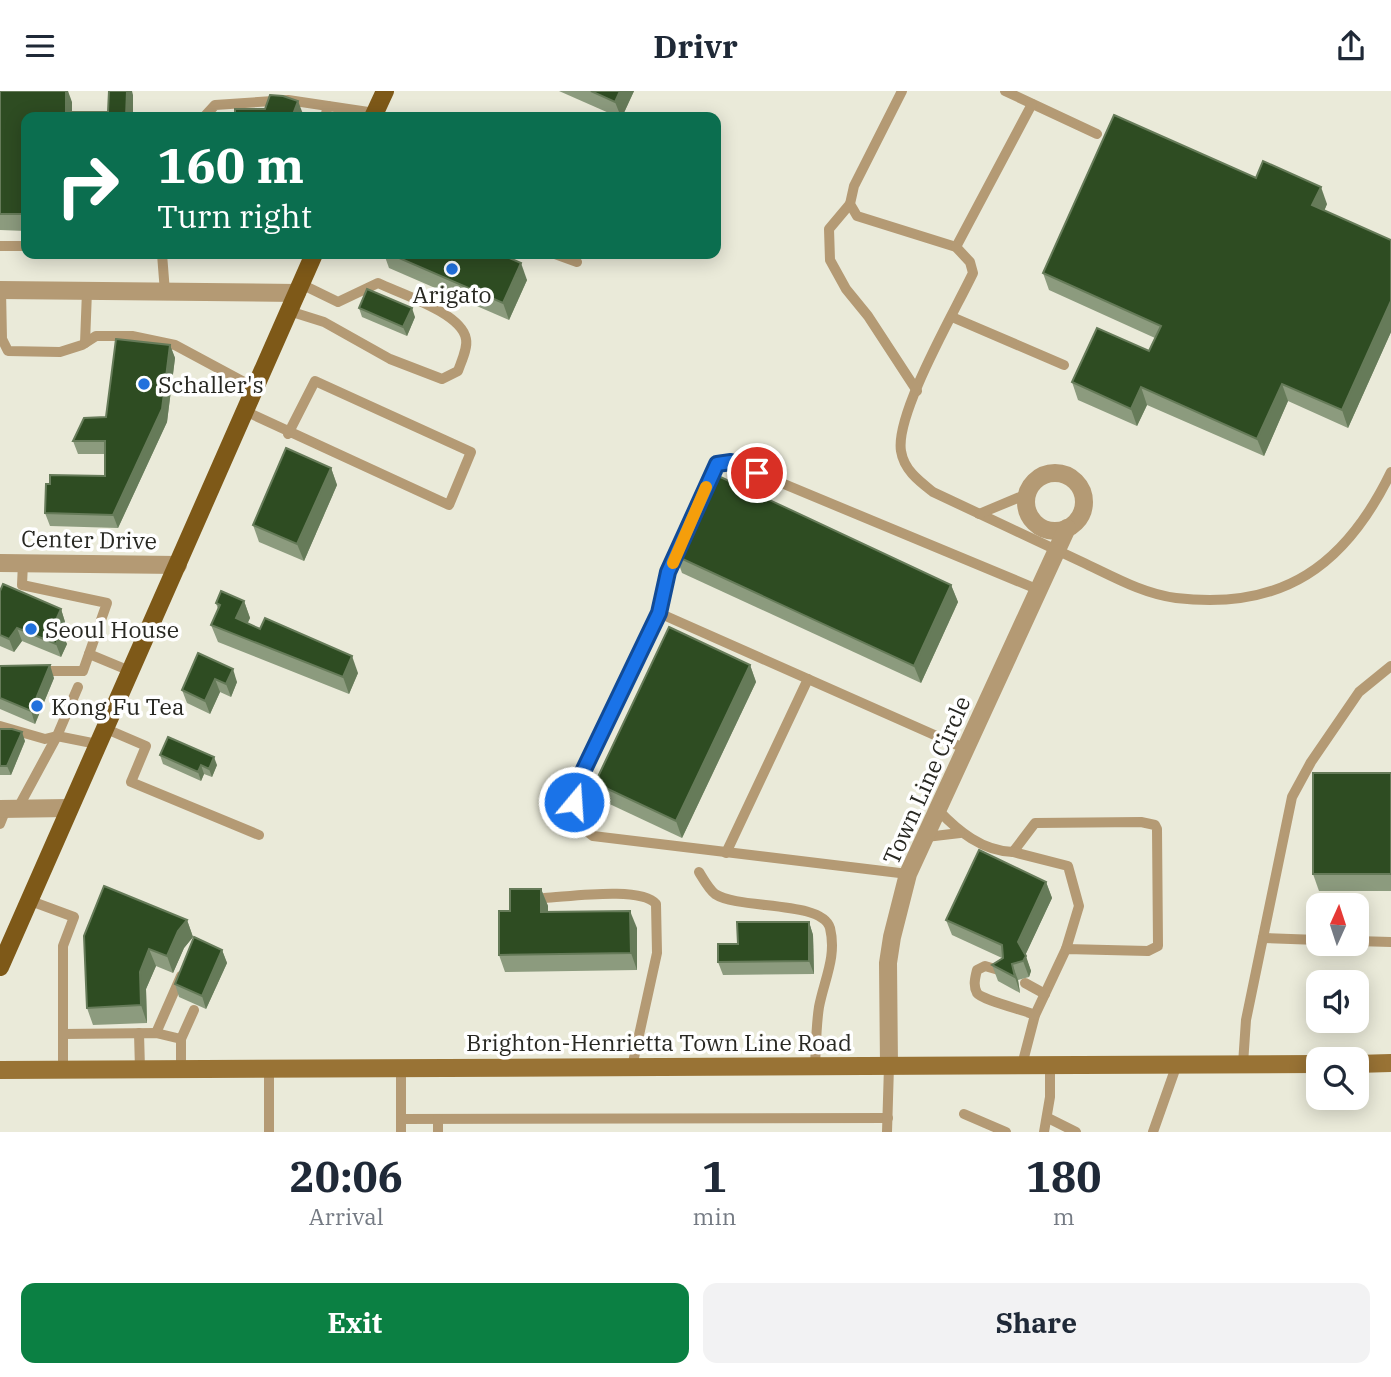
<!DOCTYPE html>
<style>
body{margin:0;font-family:"IBM Plex Serif",serif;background:#f2f2f3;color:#1f2937;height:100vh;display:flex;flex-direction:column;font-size:26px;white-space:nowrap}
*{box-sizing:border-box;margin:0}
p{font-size:23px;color:#747a83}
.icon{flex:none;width:38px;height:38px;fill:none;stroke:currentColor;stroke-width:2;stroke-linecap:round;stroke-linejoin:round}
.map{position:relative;height:1041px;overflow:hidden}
.drawer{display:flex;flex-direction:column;background:#fff;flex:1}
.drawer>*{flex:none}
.top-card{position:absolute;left:21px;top:21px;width:700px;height:147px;border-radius:14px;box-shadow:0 4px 18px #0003;background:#0b6e4f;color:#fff;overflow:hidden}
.needle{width:46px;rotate:3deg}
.controls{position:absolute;left:1306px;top:802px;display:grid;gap:14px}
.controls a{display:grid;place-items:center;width:63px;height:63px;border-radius:14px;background:#fff;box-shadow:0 4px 18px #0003;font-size:35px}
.pin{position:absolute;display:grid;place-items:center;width:60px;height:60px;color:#fff;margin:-30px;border:4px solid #fff;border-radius:50%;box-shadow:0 2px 7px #0007}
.me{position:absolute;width:77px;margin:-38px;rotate:18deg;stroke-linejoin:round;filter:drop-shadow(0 0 5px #0008)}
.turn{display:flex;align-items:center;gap:24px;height:147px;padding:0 21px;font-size:32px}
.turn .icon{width:91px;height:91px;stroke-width:2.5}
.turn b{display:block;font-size:49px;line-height:60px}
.eta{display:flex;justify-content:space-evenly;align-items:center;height:119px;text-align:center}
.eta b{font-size:42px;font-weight:700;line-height:49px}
.action{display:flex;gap:14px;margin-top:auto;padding:14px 21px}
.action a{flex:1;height:80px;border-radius:14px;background:#0b8043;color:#fff;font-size:28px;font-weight:700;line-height:80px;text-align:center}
.action a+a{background:#f2f2f3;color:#1f2937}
header{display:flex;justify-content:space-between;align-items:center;height:91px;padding:0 21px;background:#fff;font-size:32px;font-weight:700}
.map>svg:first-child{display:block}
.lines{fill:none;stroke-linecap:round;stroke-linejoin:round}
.lane{stroke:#b49a74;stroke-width:10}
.street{stroke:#b49a74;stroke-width:18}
.secondary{stroke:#997335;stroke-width:18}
.primary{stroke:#7e5918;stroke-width:18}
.wall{fill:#8c9b7e}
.shaded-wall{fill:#667b59}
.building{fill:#2e4c22;stroke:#667b59;stroke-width:2}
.route-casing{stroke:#114b97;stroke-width:18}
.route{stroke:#1a73e8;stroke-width:12}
.slow{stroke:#f59e0b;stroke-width:12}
.poi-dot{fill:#2271dc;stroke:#fff;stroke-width:2.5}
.labels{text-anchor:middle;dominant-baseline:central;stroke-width:7;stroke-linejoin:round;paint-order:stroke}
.poi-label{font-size:23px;fill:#282822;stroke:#fff;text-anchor:start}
.street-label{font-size:23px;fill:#282822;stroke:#fff}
</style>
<header><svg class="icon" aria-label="menu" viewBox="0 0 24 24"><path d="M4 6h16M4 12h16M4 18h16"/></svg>Drivr<svg class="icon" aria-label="share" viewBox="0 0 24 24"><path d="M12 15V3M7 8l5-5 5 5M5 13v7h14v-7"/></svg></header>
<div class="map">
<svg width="1391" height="1041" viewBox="0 0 1391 1041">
<rect width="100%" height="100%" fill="#eaead9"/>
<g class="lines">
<g class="lane">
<path d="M902,0L854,95L850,113L857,125L956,156L970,171L973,182C955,220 895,323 901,360C904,379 919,390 933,401C983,424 1032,448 1082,471C1112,485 1143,503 1176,507C1283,520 1346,474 1391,381"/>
<path d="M1005,0L1097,43"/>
<path d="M204,26L215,14L288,9L375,22"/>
<path d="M325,26L328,15"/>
<path d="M850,113L829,138L830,169L846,198L868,225L917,300"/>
<path d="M0,155H26"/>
<path d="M956,156L1032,13"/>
<path d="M162,163L165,201"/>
<path d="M555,163L577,171"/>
<path d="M1,199L2,248L8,260L60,261L82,254L96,245H132L175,254L255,297"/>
<path d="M289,220L324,231L390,268L442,288L458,280C461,271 468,257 466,248C462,222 401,203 378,192L338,211L301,193"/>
<path d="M952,226L1064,274"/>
<path d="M85,252L87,200"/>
<path d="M245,320L449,414L471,361L315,290L288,343"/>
<path d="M979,423L1027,403"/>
<path d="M23,472L22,494L107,512L83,580H39"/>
<path d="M659,522L966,658"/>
<path d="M89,563L130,580"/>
<path d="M0,635L45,648L57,645L97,653"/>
<path d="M104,637L146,655L131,691L259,744"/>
<path d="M18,717L57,645L78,596"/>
<path d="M938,719C958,740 982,760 1013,761L1035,732L1141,731L1155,734L1157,738L1158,855L1148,860L1066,858L1035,924L1022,974"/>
<path d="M0,733L6,718"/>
<path d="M926,746L960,742"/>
<path d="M1013,761L1068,775L1079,815L1066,858"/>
<path d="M726,762L808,588"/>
<path d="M699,781C704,789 708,797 715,803C739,819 822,809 830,837C837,866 824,889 819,916C816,935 816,956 815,975"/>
<path d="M908,783L593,745L571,728L576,695L659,522L668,481L717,373L731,371L1039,499"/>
<path d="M544,807C568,806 641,795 656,813L657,862L632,976"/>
<path d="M28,809L74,826L63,855V979"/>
<path d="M1263,847L1318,849"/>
<path d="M1356,850L1391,851"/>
<path d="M1002,880L985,875L977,879C975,887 973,895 977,902C982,909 1024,919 1035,924"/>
<path d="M1025,892L1045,903"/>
<path d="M139,942L140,978"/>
<path d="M156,942L181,885"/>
<path d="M63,943L156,942L181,948"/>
<path d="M1243,973L1246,929L1292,706L1311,671L1359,601L1391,575"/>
<path d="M269,977V1041"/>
<path d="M401,977V1041"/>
<path d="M181,978V948L194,919"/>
<path d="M964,1023L1006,1041"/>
<path d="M1048,1027L1076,1041"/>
<path d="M402,1028L888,1027"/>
<path d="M438,1028V1041"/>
<path d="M887,1041L889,975"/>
<path d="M1044,1041L1050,1006V974"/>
<path d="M1153,1041L1177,973"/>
</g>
<g class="street">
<path d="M0,199L297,202"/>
<circle cx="1055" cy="411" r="29"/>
<path d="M0,472L178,474"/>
<path d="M0,718L68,717"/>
<path d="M889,975L888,872L892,846L908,783L1067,437"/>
</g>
<g class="secondary">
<path d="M1356,973L1391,972"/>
<path d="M0,979L1318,973"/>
</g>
<g class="primary">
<path d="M373,26L385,0"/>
<path d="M0,876L314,163"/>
</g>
</g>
<g class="wall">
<path d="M0,0L72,11V21H108L133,4V26H26V140L0,139Z"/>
<path d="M559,0H634L622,26H618Z"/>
<path d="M1256,87L1327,113L1324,120L1391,149V241L1348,337L1288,310L1264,365L1147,314L1137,335L1078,309L1072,291L1149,260L1155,247L1049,199L1043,182Z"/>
<path d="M384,163H500L527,189L509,229L389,177Z"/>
<path d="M359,217L415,226L407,245L362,226Z"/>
<path d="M170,254L175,267L167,331L118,437L50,435L45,422L105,385V363H78L73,350L106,326Z"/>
<path d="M331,377L337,394L304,470L259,451L253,434Z"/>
<path d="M676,465L951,494L958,511L921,592L682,482Z"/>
<path d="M0,500L61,518L65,531L63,537L66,547L65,549L67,553L61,566L22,550L14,561L0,555Z"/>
<path d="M244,510L250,527L247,532L358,582L349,603L218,551L211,534L218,518L216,512Z"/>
<path d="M198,562L237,591L231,606L220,601L210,623L187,612L182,599Z"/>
<path d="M750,574L756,591L682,747L601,709L595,692Z"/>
<path d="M0,575L54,587L35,633L0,618Z"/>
<path d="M0,638L25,650L11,684H0Z"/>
<path d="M160,664L217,674L212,686L204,683L201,690L163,673Z"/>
<path d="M1391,682V800H1319L1313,783Z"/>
<path d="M1046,791L1052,807L1025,864L1031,880L1029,886L1018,889L1020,902L998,890L992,874L1002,867L952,844L946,829Z"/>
<path d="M541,798L548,815V821L637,837V879L505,881L499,864L510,820Z"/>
<path d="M187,829L193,846L184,857L173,882L156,875L146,898L147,932L93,934L87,917L84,845Z"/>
<path d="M809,831L813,844L814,883L723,884L718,871L738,853Z"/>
<path d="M222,859L227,872L206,918L179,906L175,893Z"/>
</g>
<g class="shaded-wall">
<path d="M66,0H68L72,11V26L66,21Z"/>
<path d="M127,0H132L133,4V26H126Z"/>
<path d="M620,0H634L622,26H621L615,11Z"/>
<path d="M298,10L303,23L302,26H292Z"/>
<path d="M1321,96L1327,113L1319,132L1312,114Z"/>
<path d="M521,172L527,189L509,229L503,212Z"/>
<path d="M1391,210V241L1348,337L1342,319Z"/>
<path d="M412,217L415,226L407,245L403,236Z"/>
<path d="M170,254L175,267L167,331L118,437L113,424Z"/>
<path d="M1282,293L1288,310L1264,365L1257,348Z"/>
<path d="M1141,296L1147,314L1137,335L1131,318Z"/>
<path d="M331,377L337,394L304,470L297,453Z"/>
<path d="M951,494L958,511L921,592L914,575Z"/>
<path d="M244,510L250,527L242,545L236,527Z"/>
<path d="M61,518L65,531L63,537L66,547L65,549L67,553L61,566L56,553L55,531Z"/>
<path d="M17,537L22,550L14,561L9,548Z"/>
<path d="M352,565L358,582L349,603L343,586Z"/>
<path d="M50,574L54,587L35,633L31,620Z"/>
<path d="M750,574L756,591L682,747L676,730Z"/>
<path d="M233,578L237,591L231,606L226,593Z"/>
<path d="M215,588L220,601L210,623L205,610Z"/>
<path d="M22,641L25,650L11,684L7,675Z"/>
<path d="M214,666L217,674L212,686L209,678Z"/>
<path d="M201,674L204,683L201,690L198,681Z"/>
<path d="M1046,791L1052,807L1024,867L1018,851Z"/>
<path d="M541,798L548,815V838L541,821Z"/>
<path d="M630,820L637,837V879L631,862Z"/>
<path d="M187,829L193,846L184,857L173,882L167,865L178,840Z"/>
<path d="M809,831L813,844L814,883L809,870Z"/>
<path d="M149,858L156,875L146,898L147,932L141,914L140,881Z"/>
<path d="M222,859L227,872L206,918L202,905Z"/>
<path d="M1026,865L1031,880L1029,886L1023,870Z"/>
<path d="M1012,873L1018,889L1020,902L1015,886Z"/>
</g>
<g class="building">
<path d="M0,0H66V21H108L109,0H127L126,26H26V123H0Z"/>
<path d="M591,0H620L615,11Z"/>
<path d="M270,4L283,5L298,10L292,26H235V18H265Z"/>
<path d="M1114,24L1256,87L1263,70L1321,96L1312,114L1391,149V210L1342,319L1282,293L1257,348L1141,296L1131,318L1072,291L1097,237L1149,260L1161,235L1043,182Z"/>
<path d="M390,163H500L521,172L503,212Z"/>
<path d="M367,198L412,217L403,236L359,217Z"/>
<path d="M116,248L170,254L162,318L113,424L45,422L46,393H50V384L105,385V350H73L84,327L106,326Z"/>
<path d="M286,357L331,377L297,453L253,434Z"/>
<path d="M714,383L951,494L914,575L676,465Z"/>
<path d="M3,493L61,518L55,531L61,534L59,539L62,540L56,553L17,537L9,548L0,544V500Z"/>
<path d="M221,500L244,510L236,527L260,538L265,527L352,565L343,586L211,534L220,514L216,512Z"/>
<path d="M669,536L750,574L676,730L595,692Z"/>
<path d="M198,562L233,578L226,593L215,588L205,610L182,599Z"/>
<path d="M50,574L31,620L0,607V575Z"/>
<path d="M0,638H12L22,641L7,675H0Z"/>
<path d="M168,646L214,666L209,678L201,674L198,681L160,664Z"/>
<rect x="1313" y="682" width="78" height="101"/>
<path d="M979,759L1046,791L1018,851L1026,865L1023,870L1012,873L1015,886L992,874L1003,867L1002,854L946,829Z"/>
<path d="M104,795L187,829L178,840L167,865L149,858L140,881L141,914L87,917L84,845Z"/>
<path d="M510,798H541V821L630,820L631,862L499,864V820H510Z"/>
<path d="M737,831H809V870L718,871V853H738Z"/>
<path d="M194,846L222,859L202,905L175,893Z"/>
</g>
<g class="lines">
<defs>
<path id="route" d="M574,711L576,695L659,522L668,481L717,373L731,371L757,382"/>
</defs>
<use href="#route" class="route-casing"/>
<use href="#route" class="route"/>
<path class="slow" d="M673,472L706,396"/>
</g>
<g class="poi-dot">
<circle cx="452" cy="178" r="7"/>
<circle cx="144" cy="293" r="7"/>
<circle cx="31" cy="538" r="7"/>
<circle cx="37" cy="615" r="7"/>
</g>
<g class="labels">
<g class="poi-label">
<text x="452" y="203" text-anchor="middle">Arigato</text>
<text x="158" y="293">Schaller's</text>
<text x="45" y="538">Seoul House</text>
<text x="51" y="615">Kong Fu Tea</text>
</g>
<g class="street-label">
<text transform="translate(89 448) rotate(1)">Center Drive</text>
<text transform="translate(926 689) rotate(-66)">Town Line Circle</text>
<text x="659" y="951">Brighton-Henrietta Town Line Road</text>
</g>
</g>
</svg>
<div class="controls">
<a><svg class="needle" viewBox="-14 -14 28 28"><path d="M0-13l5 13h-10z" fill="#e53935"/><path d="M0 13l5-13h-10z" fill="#747a83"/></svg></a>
<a><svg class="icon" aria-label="sound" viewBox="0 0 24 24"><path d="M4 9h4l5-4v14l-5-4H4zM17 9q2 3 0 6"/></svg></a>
<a><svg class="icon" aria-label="search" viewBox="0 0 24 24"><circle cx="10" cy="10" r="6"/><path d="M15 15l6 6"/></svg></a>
</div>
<div class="pin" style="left:757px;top:382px;background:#d93025"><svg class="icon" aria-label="arrive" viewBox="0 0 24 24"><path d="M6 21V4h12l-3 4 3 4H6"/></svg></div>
<svg class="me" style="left:574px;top:711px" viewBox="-20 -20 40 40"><circle r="17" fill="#1a73e8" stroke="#fff" stroke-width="3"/><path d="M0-11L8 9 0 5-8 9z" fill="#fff"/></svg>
<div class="top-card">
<div class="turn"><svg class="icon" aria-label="right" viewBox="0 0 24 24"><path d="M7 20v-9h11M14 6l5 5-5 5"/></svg><div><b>160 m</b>Turn right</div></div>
</div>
</div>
<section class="drawer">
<div class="eta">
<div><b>20:06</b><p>Arrival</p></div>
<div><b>1</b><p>min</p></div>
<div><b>180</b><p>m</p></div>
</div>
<div class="action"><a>Exit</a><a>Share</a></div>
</section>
